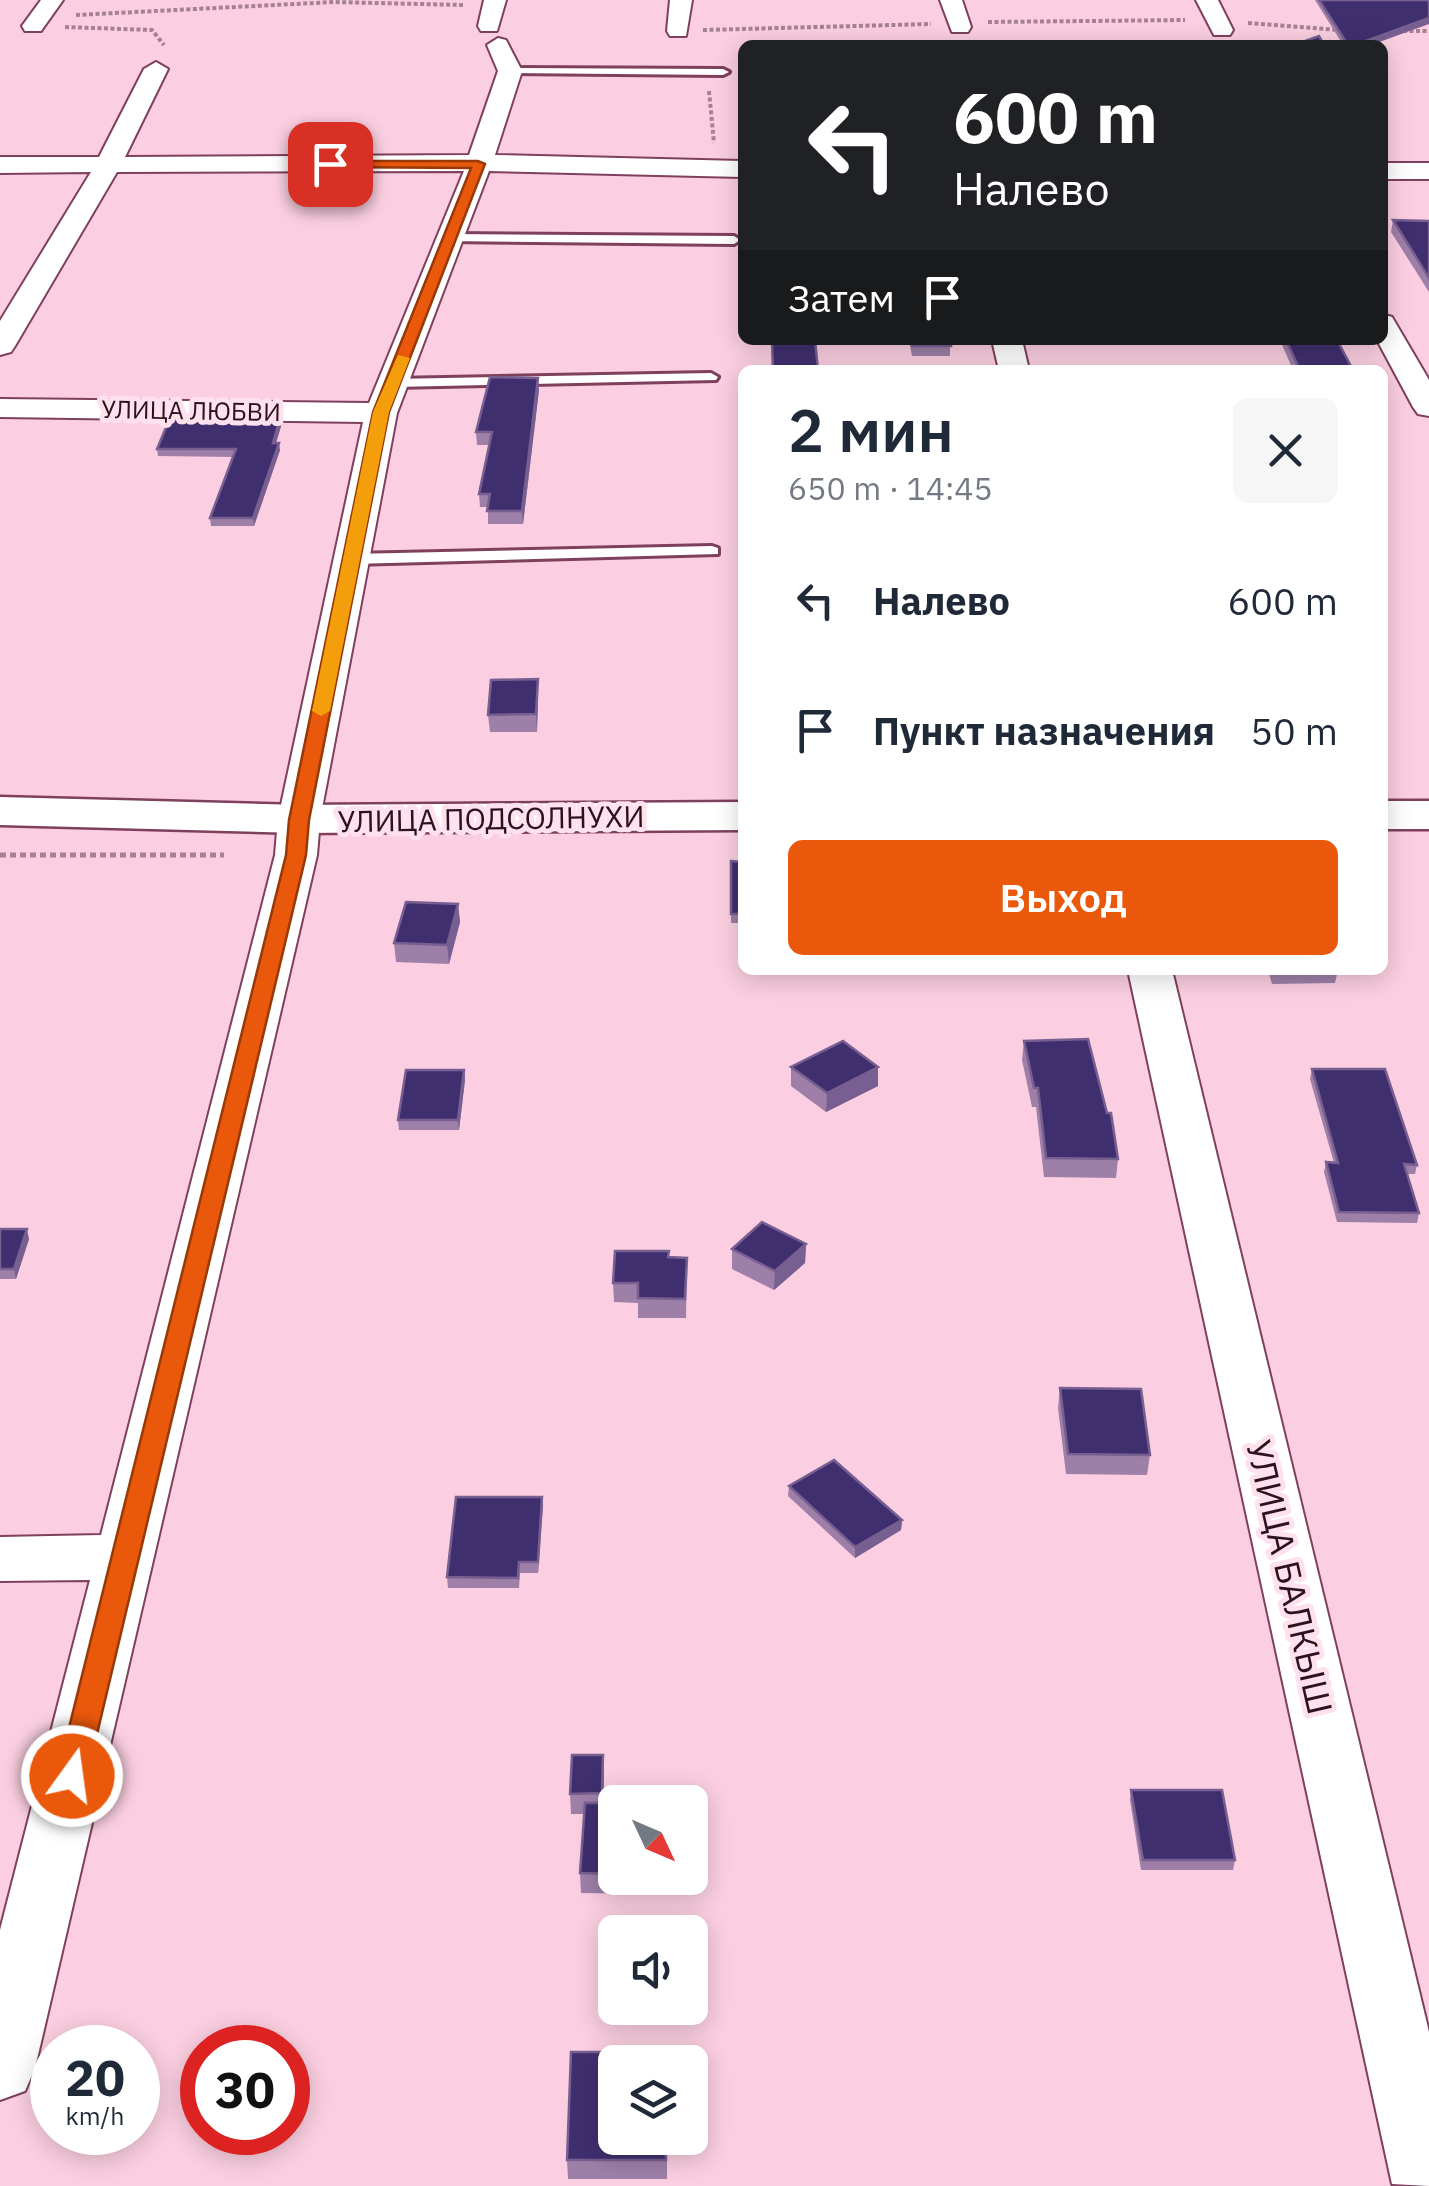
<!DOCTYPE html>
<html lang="ru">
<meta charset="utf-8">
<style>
body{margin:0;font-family:"IBM Plex Sans",sans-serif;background:#f6f6f7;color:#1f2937;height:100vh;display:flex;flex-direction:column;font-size:38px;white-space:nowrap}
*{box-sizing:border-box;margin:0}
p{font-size:32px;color:#747a83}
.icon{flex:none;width:55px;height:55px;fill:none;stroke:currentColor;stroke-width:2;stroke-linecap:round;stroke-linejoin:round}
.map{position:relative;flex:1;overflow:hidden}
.side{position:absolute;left:738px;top:365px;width:650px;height:610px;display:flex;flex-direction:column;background:#fff;border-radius:15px;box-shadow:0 5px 25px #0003}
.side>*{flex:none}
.top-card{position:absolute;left:738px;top:40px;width:650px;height:305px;border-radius:15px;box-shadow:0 5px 25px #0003;background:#202124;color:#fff;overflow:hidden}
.needle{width:65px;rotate:134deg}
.buttons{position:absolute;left:598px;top:1785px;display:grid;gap:20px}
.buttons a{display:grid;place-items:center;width:110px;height:110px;border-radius:15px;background:#fff;box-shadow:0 5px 25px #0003;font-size:50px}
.speed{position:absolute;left:30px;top:2025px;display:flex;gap:20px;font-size:50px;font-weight:700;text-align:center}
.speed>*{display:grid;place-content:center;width:130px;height:130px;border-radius:50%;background:#fff;box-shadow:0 5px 25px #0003;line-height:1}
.speed small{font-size:25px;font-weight:400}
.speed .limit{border:15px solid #d22;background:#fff;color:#111}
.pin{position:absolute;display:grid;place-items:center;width:85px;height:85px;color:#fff;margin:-42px;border-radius:20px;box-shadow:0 5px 15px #0006}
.me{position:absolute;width:110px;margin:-55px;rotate:14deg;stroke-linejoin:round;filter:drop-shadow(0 0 8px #0008)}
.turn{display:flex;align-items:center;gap:35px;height:210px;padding:0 50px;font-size:45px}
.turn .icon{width:130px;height:130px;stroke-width:2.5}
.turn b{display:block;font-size:70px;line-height:85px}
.then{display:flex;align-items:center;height:95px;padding:0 50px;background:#0003;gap:20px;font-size:38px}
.round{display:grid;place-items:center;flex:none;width:105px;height:105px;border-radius:15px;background:#f6f6f7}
.overview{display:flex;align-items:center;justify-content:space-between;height:170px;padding:0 50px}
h1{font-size:60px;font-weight:600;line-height:75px}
.cta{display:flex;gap:20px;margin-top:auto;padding:20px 50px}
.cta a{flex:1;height:115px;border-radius:15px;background:#ea580c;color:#fff;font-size:40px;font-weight:600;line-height:115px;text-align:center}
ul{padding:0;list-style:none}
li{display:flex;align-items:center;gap:30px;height:130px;padding:0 50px}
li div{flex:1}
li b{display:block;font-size:38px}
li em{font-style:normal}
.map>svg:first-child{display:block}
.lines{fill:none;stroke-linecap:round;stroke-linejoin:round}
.service-casing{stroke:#7e405d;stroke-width:6}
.minor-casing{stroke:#7e405d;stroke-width:4}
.tertiary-casing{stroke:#7e405d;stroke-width:5}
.path-far1{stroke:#a68291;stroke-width:4;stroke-dasharray:4 2.5;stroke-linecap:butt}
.path{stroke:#a68291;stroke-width:5;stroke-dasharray:6 4;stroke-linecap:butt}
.service{fill:#fff;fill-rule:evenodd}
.minor{fill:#fff;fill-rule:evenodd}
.tertiary{fill:#fff;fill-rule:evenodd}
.wall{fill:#9e7fa8}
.shaded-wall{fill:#785f91}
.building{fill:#402f6f;stroke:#785f91;stroke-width:2.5}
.route{fill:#ea580c;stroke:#983908;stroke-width:2.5}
.slow{fill:#f59e0b}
.labels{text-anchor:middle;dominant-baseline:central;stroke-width:10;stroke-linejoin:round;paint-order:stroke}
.far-street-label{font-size:25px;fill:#2c121e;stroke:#ffe1ed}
.street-label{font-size:30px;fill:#2c121e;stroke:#ffe1ed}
.near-street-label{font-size:35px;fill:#2c121e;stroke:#ffe1ed}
</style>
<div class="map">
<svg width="1429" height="2186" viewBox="0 0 1429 2186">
<rect width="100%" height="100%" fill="#fbcfe1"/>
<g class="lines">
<defs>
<g id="service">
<path d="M510,68L723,69L729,72L723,75L506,73Z"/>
<path d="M450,234L734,236L740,240L734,244L445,241L444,238Z"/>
<path d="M711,373L718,377L716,380L393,387L386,383L393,379Z"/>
<path d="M712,546L718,548V554L352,564L344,559L352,554Z"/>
</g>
<g id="minor">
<path d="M41,0H63L41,31H25L22,26Z"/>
<path d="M484,0H506L497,31H481L478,26Z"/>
<path d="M670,0H692L686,36H670L667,31Z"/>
<path d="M940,0H962L971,27L968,32H952Z"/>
<path d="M1196,0H1218L1233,30L1230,35H1214Z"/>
<path d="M498,38L506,40L522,71L495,155L742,161V177L489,171L397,413L320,819L317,855L35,2068L25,2091L0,2100V1930L90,1580L0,1581V1537L101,1535L275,855L278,819L363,422L0,417V399L369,403L464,171L117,172L15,346L11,352L0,355V321L91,172L0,173V157H99L144,69L156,62L168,69L125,157L469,155L498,71L487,45Z"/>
<rect x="1382" y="163" width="47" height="16"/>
<path d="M1382,314L1392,317L1429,380V416L1418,414L1413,407L1377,340H1382Z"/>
<path d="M992,340H1022L1029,370H999Z"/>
<path d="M1128,970H1172L1429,2032V2186L1392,2184Z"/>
</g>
<g id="tertiary">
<path d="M0,797L299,805L742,802V830L299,833L0,825Z"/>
<rect x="1382" y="801" width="47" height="28"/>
</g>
</defs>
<use href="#service" class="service-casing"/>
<use href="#minor" class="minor-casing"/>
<use href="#tertiary" class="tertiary-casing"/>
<g class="path-far1">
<path d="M76,15L334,2L463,5"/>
<path d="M988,22L1185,20"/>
<path d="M1248,23L1340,30"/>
<path d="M65,27L152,30L164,45"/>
<path d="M703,30L931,24"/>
<path d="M1403,31H1429"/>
<path d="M709,91L714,143"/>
</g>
<path class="path" d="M0,855H224"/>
<use href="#service" class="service"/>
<use href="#minor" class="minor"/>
<use href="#tertiary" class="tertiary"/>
</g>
<g class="wall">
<path d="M1315,0H1429L1371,45H1343Z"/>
<path d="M1393,220L1429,221V292L1391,232Z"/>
<path d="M909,340H950V356H912Z"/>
<path d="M1280,340H1337L1353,370H1293Z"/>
<path d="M539,390L523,524H488V507H480L479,494L489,445H477L476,432Z"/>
<path d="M281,426L276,443L280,450L254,526H211L210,518L233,457L158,456L157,449Z"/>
<path d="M538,696L537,732H490L488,715Z"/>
<path d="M731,861L742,862V923H731Z"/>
<path d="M458,904L460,922L449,964L396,962L394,943Z"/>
<path d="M1268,970H1338L1335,983L1272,984Z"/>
<path d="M1024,1041L1118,1159L1116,1178L1044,1177L1036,1107H1032L1022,1060Z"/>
<path d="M791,1067H878V1086L826,1112L791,1086Z"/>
<path d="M1312,1069L1417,1165L1415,1174H1407L1419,1213L1417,1223L1337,1222L1324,1172L1326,1162L1334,1163L1310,1079Z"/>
<path d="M464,1070L465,1080L459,1130H399L398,1120Z"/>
<path d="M0,1229L29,1239L16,1279H0Z"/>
<path d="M806,1244L805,1263L774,1290L732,1269V1249Z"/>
<path d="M669,1257L687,1258L686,1318H638V1303L614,1302L613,1283Z"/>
<path d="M1060,1388L1150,1455L1147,1475L1066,1474L1058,1408Z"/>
<path d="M789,1486L902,1520L901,1530L855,1558L788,1496Z"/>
<path d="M542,1497L538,1573H520L519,1588H448L447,1577Z"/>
<path d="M604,1775L603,1803H615V1878H651V1894L581,1893L580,1873L584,1814H571L570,1794Z"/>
<path d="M1131,1790L1235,1860L1233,1870H1141L1130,1800Z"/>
<path d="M667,2138V2179H568L567,2160Z"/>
</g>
<g class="shaded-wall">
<path d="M1429,18V24L1371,45H1355Z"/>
<path d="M538,378L539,390L523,524L522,511Z"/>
<path d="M280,418L281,426L274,450L273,443Z"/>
<path d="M279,443L280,450L254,526L253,518Z"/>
<path d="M538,679V696L537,732L536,714Z"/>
<path d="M458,904L460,922L449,964L447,945Z"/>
<path d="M878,1067V1086L826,1112L827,1093Z"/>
<path d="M464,1070L465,1080L459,1130L458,1120Z"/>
<path d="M27,1229L29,1239L16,1279L14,1269Z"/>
<path d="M806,1244L805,1263L774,1290L775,1271Z"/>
<path d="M542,1497L543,1507L538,1573V1562Z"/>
<path d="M902,1520L901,1530L855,1558V1547Z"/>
<path d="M603,1755L604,1775L603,1813L602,1793Z"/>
</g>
<g class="building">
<path d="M1319,0H1429V18L1355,45H1348Z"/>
<path d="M1319,36L1324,45H1294Z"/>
<path d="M1393,220L1429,221V278Z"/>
<path d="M772,340H815L818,370H773Z"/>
<path d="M911,340H950L951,346H912Z"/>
<path d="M1286,340H1337L1353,370H1300Z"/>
<path d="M490,377L538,378L522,511H487L490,494H479L492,432H476Z"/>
<path d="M170,418H280L273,443H279L253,518H210L236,449H157Z"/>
<path d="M538,679L536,714L488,715L491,680Z"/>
<path d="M731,861L742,862V914H731Z"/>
<path d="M406,902L458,904L447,945L394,943Z"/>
<path d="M1088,1039L1107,1113H1111L1118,1159L1046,1158L1038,1088H1034L1024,1041Z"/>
<path d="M843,1041L878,1067L827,1093L791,1067Z"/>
<path d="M1312,1069H1385L1417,1165L1404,1164L1419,1213L1339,1212L1326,1162L1338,1163Z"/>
<path d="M406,1070H464L458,1120H398Z"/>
<path d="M762,1222L806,1244L775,1271L732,1249Z"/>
<path d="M0,1229H27L14,1269H0Z"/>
<path d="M615,1251H669L668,1257L687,1258L685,1299L638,1298V1283H613Z"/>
<path d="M1060,1388L1141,1389L1150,1455L1068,1454Z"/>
<path d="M834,1460L902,1520L855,1547L789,1486Z"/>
<path d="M456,1497H542L538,1562H519L518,1578L447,1577Z"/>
<path d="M572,1755H603L602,1793L570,1794Z"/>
<path d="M1131,1790H1222L1235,1860H1143Z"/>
<path d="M585,1803H615V1874L580,1873Z"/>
<path d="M571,2052H667V2062H615V2138H666V2160H567Z"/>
</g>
<path class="route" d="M330,161H478L485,164L389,412L309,820L306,855L87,1776L83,1785L72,1789L61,1785L57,1776L286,855L289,820L373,412L471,168L326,167Z"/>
<path class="slow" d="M398,355L410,358L389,412L330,711L321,716L312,711L373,412Z"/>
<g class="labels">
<g class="far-street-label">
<text transform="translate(191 410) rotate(1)">УЛИЦА ЛЮБВИ</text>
</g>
<g class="street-label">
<text transform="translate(491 818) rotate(-1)">УЛИЦА ПОДСОЛНУХИ</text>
</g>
<g class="near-street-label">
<text transform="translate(1290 1577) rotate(77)">УЛИЦА БАЛКЫШ</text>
</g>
</g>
</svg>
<div class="buttons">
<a><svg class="needle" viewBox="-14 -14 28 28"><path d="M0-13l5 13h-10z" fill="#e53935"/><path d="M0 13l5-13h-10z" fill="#747a83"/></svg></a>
<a><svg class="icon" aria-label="sound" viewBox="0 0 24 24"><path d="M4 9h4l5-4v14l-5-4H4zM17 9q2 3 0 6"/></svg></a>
<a><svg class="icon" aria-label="layers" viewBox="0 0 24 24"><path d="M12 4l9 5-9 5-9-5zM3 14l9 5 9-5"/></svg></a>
</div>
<div class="speed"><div>20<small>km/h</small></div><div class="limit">30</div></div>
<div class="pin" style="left:330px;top:164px;background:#d93025"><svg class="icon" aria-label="arrive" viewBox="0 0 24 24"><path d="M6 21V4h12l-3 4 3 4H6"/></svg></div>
<svg class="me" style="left:72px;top:1776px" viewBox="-20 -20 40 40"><circle r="17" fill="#ea580c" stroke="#fff" stroke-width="3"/><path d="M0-11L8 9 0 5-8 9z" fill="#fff"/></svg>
<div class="top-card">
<div class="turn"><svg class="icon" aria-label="left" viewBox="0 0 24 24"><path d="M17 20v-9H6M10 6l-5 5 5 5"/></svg><div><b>600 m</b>Налево</div></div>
<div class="then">Затем<svg class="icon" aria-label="arrive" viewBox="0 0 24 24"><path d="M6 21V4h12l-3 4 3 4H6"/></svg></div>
</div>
<section class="side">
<div class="overview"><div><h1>2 мин</h1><p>650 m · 14:45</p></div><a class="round"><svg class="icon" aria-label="close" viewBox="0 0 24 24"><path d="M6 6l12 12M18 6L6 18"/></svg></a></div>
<ul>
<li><svg class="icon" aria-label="left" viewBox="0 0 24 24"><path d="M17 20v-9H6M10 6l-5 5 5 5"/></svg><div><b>Налево</b></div><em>600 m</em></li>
<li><svg class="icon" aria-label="arrive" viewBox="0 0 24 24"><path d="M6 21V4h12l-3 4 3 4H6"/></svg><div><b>Пункт назначения</b></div><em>50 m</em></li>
</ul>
<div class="cta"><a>Выход</a></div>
</section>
</div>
